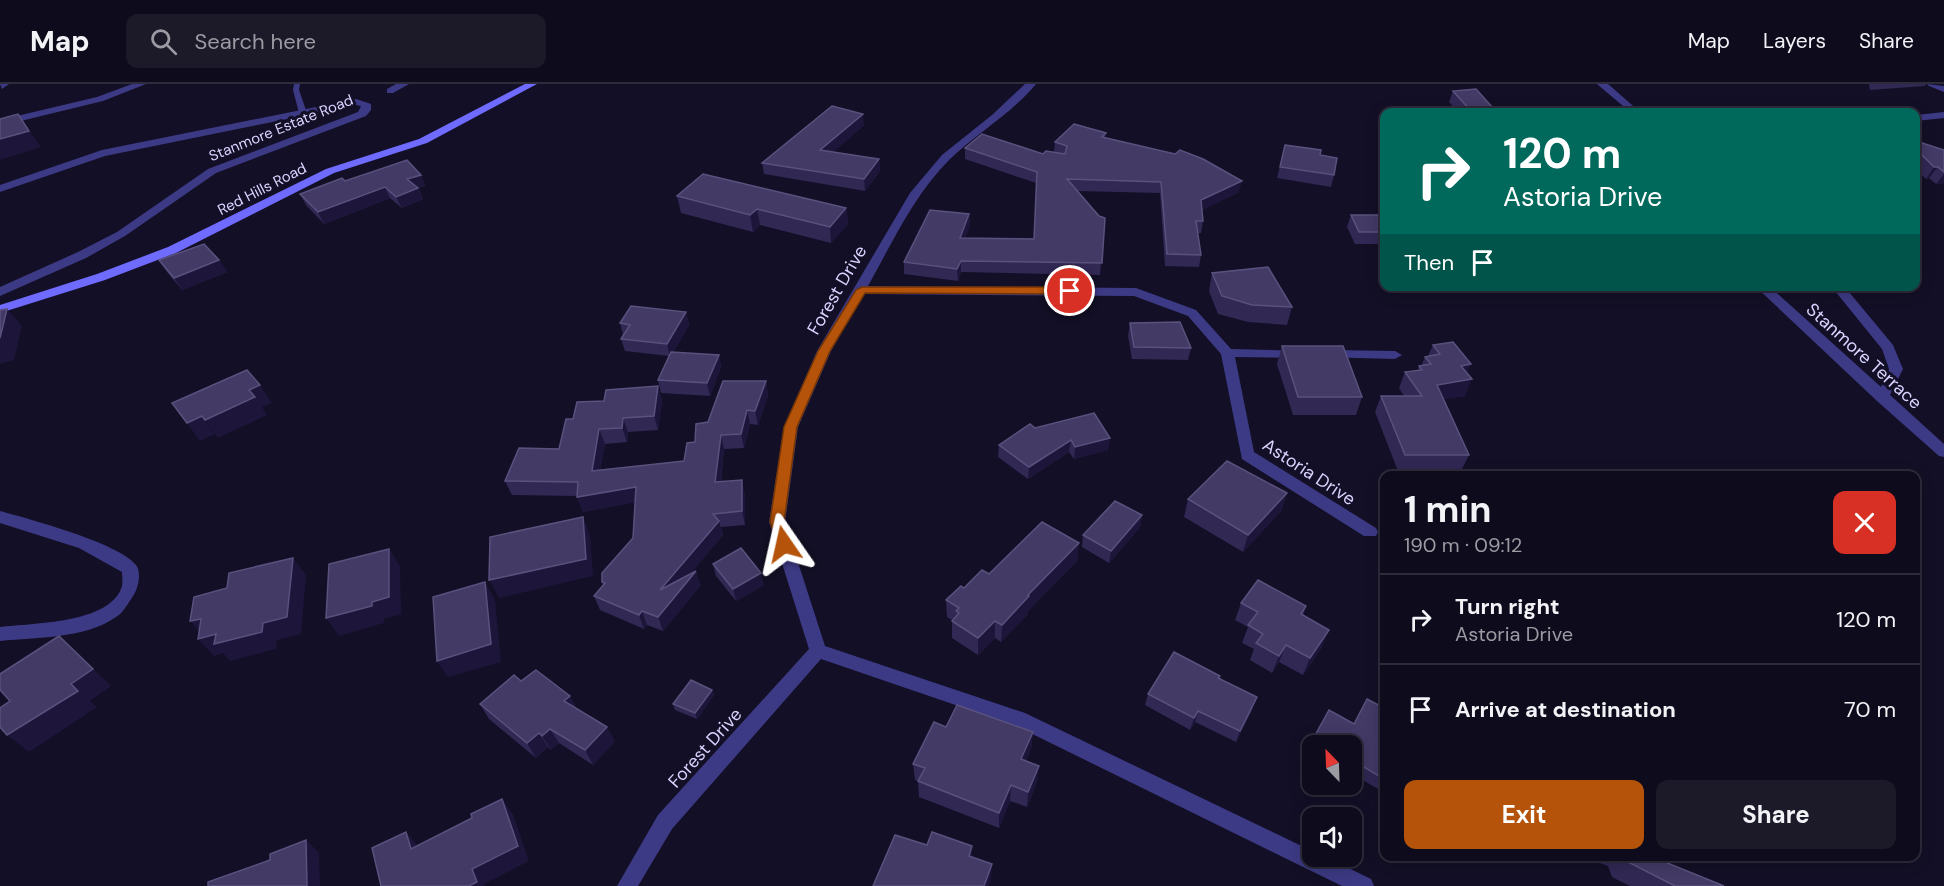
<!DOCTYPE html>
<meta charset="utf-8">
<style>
body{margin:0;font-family:"DM Sans",sans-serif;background:#1c1929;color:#f1f3f6;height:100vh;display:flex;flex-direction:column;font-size:22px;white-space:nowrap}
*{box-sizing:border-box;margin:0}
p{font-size:20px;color:#9b9ba3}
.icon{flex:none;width:33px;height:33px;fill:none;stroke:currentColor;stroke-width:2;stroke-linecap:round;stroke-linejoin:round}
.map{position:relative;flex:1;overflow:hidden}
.panel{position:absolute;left:1380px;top:387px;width:540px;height:390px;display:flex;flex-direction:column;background:#0e0b1c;border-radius:12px;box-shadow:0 3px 15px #0003,0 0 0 2px #2e2b3b}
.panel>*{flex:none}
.guide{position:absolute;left:1380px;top:24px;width:540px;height:183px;border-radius:12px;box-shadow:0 3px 15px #0003,0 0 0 2px #2e2b3b;background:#00695c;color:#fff;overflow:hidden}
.needle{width:39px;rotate:337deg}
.buttons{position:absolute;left:1302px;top:651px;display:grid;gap:12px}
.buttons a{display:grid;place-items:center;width:60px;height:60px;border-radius:12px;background:#0e0b1c;box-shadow:0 3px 15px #0003,0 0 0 2px #2e2b3b;font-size:30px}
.pin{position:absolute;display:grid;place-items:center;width:51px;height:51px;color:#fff;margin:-26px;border:3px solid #fff;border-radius:50%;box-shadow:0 2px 6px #0007}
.me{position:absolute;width:66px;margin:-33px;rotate:349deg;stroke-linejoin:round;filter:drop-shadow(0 0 4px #0008)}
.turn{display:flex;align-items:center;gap:21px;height:126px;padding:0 24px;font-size:27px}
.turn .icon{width:78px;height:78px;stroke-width:2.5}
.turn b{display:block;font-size:42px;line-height:51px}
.then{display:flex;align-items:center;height:57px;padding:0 24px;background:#0003;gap:12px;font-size:22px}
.round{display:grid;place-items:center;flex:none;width:63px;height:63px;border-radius:12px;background:#1c1929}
.overview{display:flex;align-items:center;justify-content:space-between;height:102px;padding:0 24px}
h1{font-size:36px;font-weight:700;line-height:45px}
.button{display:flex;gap:12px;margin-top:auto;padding:12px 24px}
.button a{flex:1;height:69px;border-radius:12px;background:#b45309;color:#fff;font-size:24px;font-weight:700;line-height:69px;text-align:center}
.button a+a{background:#1c1929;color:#f1f3f6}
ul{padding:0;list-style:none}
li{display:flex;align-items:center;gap:18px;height:90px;padding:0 24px;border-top:2px solid #2e2b3b}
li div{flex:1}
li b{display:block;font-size:22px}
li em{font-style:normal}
header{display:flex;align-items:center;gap:36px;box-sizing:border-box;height:84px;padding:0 30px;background:#0e0b1c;border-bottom:2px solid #2e2b3b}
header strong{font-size:28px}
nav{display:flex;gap:33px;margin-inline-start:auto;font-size:21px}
.search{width:420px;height:54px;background:#1c1929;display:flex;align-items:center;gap:15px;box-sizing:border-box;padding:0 21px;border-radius:12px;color:#9b9ba3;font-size:22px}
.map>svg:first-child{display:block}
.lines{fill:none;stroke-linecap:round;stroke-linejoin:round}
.service{fill:#3d3a85;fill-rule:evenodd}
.minor{fill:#3d3a85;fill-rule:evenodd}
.secondary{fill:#6f6bff;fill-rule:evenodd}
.wall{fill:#312854}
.shaded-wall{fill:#1d163a}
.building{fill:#433a66;stroke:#5a527e;stroke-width:1.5}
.route{fill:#b45309;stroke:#753606;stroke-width:1.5}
.labels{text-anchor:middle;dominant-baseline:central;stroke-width:6;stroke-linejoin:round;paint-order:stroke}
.far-street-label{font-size:15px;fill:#d9d4ff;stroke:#130f26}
.street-label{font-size:18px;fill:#d9d4ff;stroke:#130f26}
</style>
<header>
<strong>Map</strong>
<div class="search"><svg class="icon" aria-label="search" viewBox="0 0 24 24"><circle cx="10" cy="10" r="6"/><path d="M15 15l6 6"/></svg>Search here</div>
<nav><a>Map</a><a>Layers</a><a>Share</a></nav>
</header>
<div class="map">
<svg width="1944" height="802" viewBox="0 0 1944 802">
<rect width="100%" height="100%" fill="#130f26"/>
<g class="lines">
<path class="service" d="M294,0H300L299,6L307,29L305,30L299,29L293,6Z"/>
<g class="minor">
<path d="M0,0H9L2,5Z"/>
<path d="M132,0H146L103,17L0,42V36L97,13Z"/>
<path d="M396,0H409L393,9H387V5Z"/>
<path d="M1025,0H1036C1011,30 977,49 950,75C914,111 892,159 868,202L1136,204L1196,226L1231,265L1304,267L1306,270L1304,273L1299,274L1235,273L1254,368L1376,444L1378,448L1376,452H1364L1242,375L1221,270L1188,232L1134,212L863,210L831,267L798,343L785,438L825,562L1025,629L1312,767V772H1324L1371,795L1374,802H1342L1014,641L821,575L672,745L638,802H617L658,731L809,565L769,438L784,343L817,267L910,109L942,71L992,31Z"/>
<path d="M1597,0H1608L1640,28H1630Z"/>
<path d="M1927,0L1944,2V8L1929,2Z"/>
<path d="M356,15L371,20V26L366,32L216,89L125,152L86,174L0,212V203L78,168L117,148L208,85L358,28L361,22L356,21L105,72L0,108V101L102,66Z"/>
<path d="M1944,28V34L1916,37V31Z"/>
<path d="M1755,202H1769L1881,303L1889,285L1882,265L1831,202H1844L1893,261L1903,285L1890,311L1944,360V373L1939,372L1877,317Z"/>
<path d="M1326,266L1395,267L1402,271L1395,275L1321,273L1319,270L1321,267Z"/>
<path d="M0,427C29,435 119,459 136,481C142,489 138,505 133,512C129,518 123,529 116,533C85,555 37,553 0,557V543C32,539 111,540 122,502C123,498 122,492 122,488L79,464L0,439Z"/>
</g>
<path class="secondary" d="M525,0H537L427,59L334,89L176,169L105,196L0,229V221L97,190L168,163L326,85L419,55Z"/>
</g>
<g class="wall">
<path d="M1869,0H1926L1925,2L1870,6Z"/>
<path d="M1453,7L1494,25L1492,28H1458L1449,18Z"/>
<path d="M864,41L833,68L879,75L880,87L865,107L764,90L762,79Z"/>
<path d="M1106,49L1105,53L1239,108L1202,126L1203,137L1201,149H1198L1201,171L1199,183L1165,182L1160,109L1077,107L1099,132L1105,134L1100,191L961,188L958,197L904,190V178L969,130L970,142L965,154L1034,155L1036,99L965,75V64L1043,70L1054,68L1055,58Z"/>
<path d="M1916,57L1944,66V99L1936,100L1929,94L1926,95L1916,85Z"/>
<path d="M1285,61L1320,71L1334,91L1331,103L1277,94Z"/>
<path d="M421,91L425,102L418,104L423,115L402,124L390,114L324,140L306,121L300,110L345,97Z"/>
<path d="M677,112L846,124L848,140L831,159L760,141L753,148L681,129Z"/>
<path d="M1351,131L1384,144V155L1383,160H1355L1347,143Z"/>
<path d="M159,176H219L227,188L182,206L167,188Z"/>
<path d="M1212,189L1292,223L1287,241L1248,238L1218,230L1209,207Z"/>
<path d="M686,228L689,241L673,268L719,271L721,283L710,312L661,309L658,296L669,272L625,267L621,255L623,251L620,239Z"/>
<path d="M1130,239L1191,264L1188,276L1132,275L1128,252Z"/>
<path d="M1433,261L1467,289L1465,312L1444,315L1469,371L1461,387H1398L1375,328L1381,312H1404L1399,304L1405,288L1418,286L1419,282H1421L1425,273L1428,272Z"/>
<path d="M1282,262L1362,313L1356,331H1293L1277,280Z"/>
<path d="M766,297L768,312L758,341L750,340L744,364L724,365L721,398L745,410V441L721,443L723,451L690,490L701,501L663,547L647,541L644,545L600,526L594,512L603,501L602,498L633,454L635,418L583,428L577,412L512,411L505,397L559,365L604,317L658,302L662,317L658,346L628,348L627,358L605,360L600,386L684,377L708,338Z"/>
<path d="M1035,344L1108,366L1074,375L1069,368L1028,395L998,373L999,361Z"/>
<path d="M1287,409L1281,427L1243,468L1184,433L1188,415Z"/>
<path d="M1142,431L1140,443L1109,479L1082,463L1083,451Z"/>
<path d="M1079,459L1077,477L1028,527V530L1001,558L995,554L978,571L952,554V536L947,533L946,516L964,504L989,490Z"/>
<path d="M713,480L764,501L736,517L716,492Z"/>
<path d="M1241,519L1306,522L1303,531L1322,563L1303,591L1279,578L1272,589L1250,576L1254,565L1242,559L1248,543L1235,536Z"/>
<path d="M1220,592L1219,595L1253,624L1236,658L1195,638L1190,646L1145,621L1148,610Z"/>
<path d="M521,597L576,624L615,657L593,681L559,659L551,666L548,663L536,674L489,635L480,620Z"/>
<path d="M712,606L714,611L697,635L675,626L673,620Z"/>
<path d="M1384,624V699L1380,706L1352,690V662H1312V668L1308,666L1313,655L1354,640Z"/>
<path d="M946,643L1033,648L1031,664L1026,677L1037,698L1027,723L1010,717L999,744L919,713L918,697L915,696L913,680Z"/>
<path d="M1588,772H1655V774L1724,802H1630L1612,793L1608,782L1589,775Z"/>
</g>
<g class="shaded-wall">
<path d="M18,30L41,63L0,76V55Z"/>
<path d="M863,30L864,41L822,78L820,66Z"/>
<path d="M879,75L880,87L865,107L864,95Z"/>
<path d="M1934,83H1938L1929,94L1926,95Z"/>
<path d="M1944,90V99L1936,100Z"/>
<path d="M421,91L425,102L418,104L423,115L402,124L396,113L407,95Z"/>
<path d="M1242,97L1239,108L1199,128L1201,116Z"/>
<path d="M385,103L390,114L324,140L318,128Z"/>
<path d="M846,124L848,140L831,159L830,143Z"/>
<path d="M757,125L760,141L753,148L750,131Z"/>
<path d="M969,130L970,142L960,166V154Z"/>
<path d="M219,176L227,188L182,206L174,194Z"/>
<path d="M961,177V188L958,197L957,185Z"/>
<path d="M7,225L22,242L14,276L0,280V254Z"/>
<path d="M686,228L689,241L670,273L667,260Z"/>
<path d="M719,271L721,283L710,312L707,299Z"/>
<path d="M1471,280L1464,296L1461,282Z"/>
<path d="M1472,295L1465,312L1430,317L1437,301Z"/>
<path d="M766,297L768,312L758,341L755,327Z"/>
<path d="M260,301L272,319L262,323L267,331L218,354L205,336L249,306Z"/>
<path d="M658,302L662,317L658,346L654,332Z"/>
<path d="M747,326L750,340L744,364L741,350Z"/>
<path d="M202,332L215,350L200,357L187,339Z"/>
<path d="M623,334L628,348L627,358L622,344Z"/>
<path d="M599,345L605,360L597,401L592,387Z"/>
<path d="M721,351L724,365L719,413L715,398Z"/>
<path d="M1110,354L1108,366L1074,375L1075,363Z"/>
<path d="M1071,356L1069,368L1028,395L1029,383Z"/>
<path d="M742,396L745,410V441L742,427Z"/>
<path d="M636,403L641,417L583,428L577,413Z"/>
<path d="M1287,409L1281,427L1243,468L1248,451Z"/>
<path d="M1142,431L1140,443L1109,479L1111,467Z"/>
<path d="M583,433L590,451L593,492L499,514L489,496Z"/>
<path d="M719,437L723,451L665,520L660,506Z"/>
<path d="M1079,459L1077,477L1028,527V530L1001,558L1002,541L1028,511Z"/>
<path d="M389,465L400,482L401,530L384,535V539L339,552L326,534Z"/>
<path d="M293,474L306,491L301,550L277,556L276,565L230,577L223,569L214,572L198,555L204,553L190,537L201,535L263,539Z"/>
<path d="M696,487L701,501L663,547L658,533Z"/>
<path d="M761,489L764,501L736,517L733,505Z"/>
<path d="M485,498L495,516L501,578L448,593L437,577Z"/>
<path d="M642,527L647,541L644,545L639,531Z"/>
<path d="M995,537V554L978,571V554Z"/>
<path d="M1329,546L1322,563L1303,591L1310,574Z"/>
<path d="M59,552L111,602L90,617L97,623L29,668L7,651L71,600Z"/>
<path d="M1286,561L1279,578L1272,589L1279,572Z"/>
<path d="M712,606L714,611L697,635L695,629Z"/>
<path d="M570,612L578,626L564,617Z"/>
<path d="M1257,613L1253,624L1236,658L1240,647Z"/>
<path d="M1198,627L1195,638L1190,646L1194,634Z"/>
<path d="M607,643L615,657L593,681L585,666Z"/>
<path d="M550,645L559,659L551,666L542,652Z"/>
<path d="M1033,648L1031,664L1020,691L1021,675Z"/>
<path d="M539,649L548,663L536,674L527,659Z"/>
<path d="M1039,682L1037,698L1027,723L1028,708Z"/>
<path d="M1011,701L1010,717L999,744V729Z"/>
<path d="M502,715L513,730L529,777L484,800L485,802H469L472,785Z"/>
<path d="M406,748L419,763L411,765Z"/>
<path d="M306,756L319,769L320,802H307Z"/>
<path d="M972,762V777L969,772Z"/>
<path d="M992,780L991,794L989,802H984Z"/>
</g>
<g class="building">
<path d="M1476,5L1494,25L1470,26L1453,7Z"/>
<path d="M832,22L863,30L820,66L879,75L864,95L762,79Z"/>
<path d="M18,30L29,47L0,55V35Z"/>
<path d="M1074,40L1106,49L1102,53L1175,70L1180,66L1203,75L1242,97L1201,116L1203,137H1196L1201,171L1167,170L1161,98L1067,95L1099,132L1105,134L1102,179L961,177L957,185L904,178L930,126L969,130L960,154L1034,155L1037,88L965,64L982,50L1043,70L1046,67L1065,70L1067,62L1055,58Z"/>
<path d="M1916,57L1944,66V88L1938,83H1934L1916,65Z"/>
<path d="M1285,61L1321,66L1320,71L1337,74L1334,91L1280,83Z"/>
<path d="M407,76L421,91L407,95L418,104L396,113L385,103L318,128L300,110L342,94L345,97Z"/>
<path d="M703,90L846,124L830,143L757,125L750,131L677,112Z"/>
<path d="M1351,131H1378L1384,144V148H1359Z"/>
<path d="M204,160L219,176L174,194L159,176Z"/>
<path d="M1268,183L1292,223L1252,221L1222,212L1212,189Z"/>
<path d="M631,222L686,228L667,260L621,255L630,241L620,239Z"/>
<path d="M7,225L0,254V226Z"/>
<path d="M1180,238L1191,264L1134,263L1130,239Z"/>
<path d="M1453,258L1471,280L1461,282L1472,295L1437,301L1469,371H1405L1381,312H1422L1405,288L1422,286L1419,282L1431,280L1425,273L1440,270L1433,261Z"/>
<path d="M1282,262H1343L1362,313H1298Z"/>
<path d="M671,268L719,271L707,299L658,296Z"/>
<path d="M247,286L260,301L249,306L255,313L205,336L202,332L187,339L172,319Z"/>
<path d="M723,297H766L755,327L747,326L741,350L721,351L715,398L742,396V427L713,430L719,437L660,506L696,487L658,533L642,527L639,531L594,512L605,499L602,498V489L633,454L636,403L577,413L578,398L505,397L519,364L559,365L566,335H573L577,318L604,317L606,306L658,302L654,332L623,334L622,344L599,345L592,387L684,377L687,359L695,358L696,340L708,338Z"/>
<path d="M1094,329L1110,354L1075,363L1071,356L1029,383L999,361L1030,340L1035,344Z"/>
<path d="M1227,377L1287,409L1248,451L1188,415Z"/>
<path d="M1115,417L1142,431L1111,467L1083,451Z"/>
<path d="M583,433L586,475L489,496L490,453Z"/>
<path d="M1042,438L1079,459L1028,511L1029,512L1002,541L995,537L978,554L952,537L959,529L956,527L959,524L946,516L961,502L964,504L982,486L989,490Z"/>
<path d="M741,464L761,489L733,505L713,480Z"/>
<path d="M389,465V513L372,518V522L326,534L329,480Z"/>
<path d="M293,474L287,533L263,539L262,548L214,560L216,550L198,555L201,535L190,537L194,513L227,504L229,489Z"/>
<path d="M1258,496L1306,522L1301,530L1329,546L1310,574L1286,561L1279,572L1256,559L1263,550L1248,541L1258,528L1241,519Z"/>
<path d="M485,498L491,560L437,577L433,513Z"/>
<path d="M59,552L93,585L71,600L78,607L7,651L0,643V624L10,617L0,606V590Z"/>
<path d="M1174,568L1220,592L1218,594L1257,613L1240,647L1198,627L1194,634L1148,610Z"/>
<path d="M536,586L570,612L564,617L607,643L585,666L550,645L542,652L539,649L527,659L480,620L514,591L521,597Z"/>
<path d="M691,596L712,606L695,629L673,620Z"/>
<path d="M1367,615L1384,624V695L1352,676V662H1325L1313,655L1329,626L1354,640Z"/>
<path d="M957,621L1033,648L1021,675L1039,682L1028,708L1011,701L999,729L918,697L925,684L913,680L934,638L946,643Z"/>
<path d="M502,715L518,762L472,785L477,798L469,802H381L372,764L406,748L411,765L472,734L471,730Z"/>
<path d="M932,748L972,762L969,772L992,780L984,802H873L895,751L927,761Z"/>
<path d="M306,756L307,802H208V798L270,776V770Z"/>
<path d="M1626,772H1655V774L1724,802H1675L1628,778Z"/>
</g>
<path class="route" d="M862,203H1070L1076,207L1070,210L865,209L830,267L797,343L784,438L791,460L789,464H779L770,438L784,343L818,267L856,206Z"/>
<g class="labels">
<g class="far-street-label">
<text transform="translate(281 44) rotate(-22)">Stanmore Estate Road</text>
<text transform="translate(262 105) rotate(-27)">Red Hills Road</text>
</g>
<g class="street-label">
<text transform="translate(837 206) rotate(-60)">Forest Drive</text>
<text transform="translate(1864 272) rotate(42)">Stanmore Terrace</text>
<text transform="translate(1309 388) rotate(33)">Astoria Drive</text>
<text transform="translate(705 664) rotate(-48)">Forest Drive</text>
</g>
</g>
</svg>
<div class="buttons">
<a><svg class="needle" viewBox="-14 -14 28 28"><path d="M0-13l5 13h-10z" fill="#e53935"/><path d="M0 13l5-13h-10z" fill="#9b9ba3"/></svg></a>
<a><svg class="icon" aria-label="sound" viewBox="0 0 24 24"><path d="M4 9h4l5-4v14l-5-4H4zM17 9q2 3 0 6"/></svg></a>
</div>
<div class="pin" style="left:1070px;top:207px;background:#d93025"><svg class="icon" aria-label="arrive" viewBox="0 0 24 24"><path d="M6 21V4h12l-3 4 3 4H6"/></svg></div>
<svg class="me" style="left:784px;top:460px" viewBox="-20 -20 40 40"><path d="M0-17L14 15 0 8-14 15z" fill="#b45309" stroke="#fff" stroke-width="4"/></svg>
<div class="guide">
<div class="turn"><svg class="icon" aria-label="right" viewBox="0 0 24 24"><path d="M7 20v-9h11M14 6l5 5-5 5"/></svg><div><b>120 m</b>Astoria Drive</div></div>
<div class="then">Then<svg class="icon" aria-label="arrive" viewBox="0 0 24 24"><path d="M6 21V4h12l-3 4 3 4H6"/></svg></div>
</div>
<section class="panel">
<div class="overview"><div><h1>1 min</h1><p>190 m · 09:12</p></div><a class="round" style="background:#d93025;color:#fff"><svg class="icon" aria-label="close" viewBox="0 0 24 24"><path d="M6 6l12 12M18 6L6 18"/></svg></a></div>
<ul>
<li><svg class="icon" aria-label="right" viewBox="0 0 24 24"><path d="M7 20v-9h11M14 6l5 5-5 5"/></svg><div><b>Turn right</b><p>Astoria Drive</p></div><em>120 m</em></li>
<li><svg class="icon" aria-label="arrive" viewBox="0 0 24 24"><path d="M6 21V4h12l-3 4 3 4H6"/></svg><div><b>Arrive at destination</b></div><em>70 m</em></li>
</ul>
<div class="button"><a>Exit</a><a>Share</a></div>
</section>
</div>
